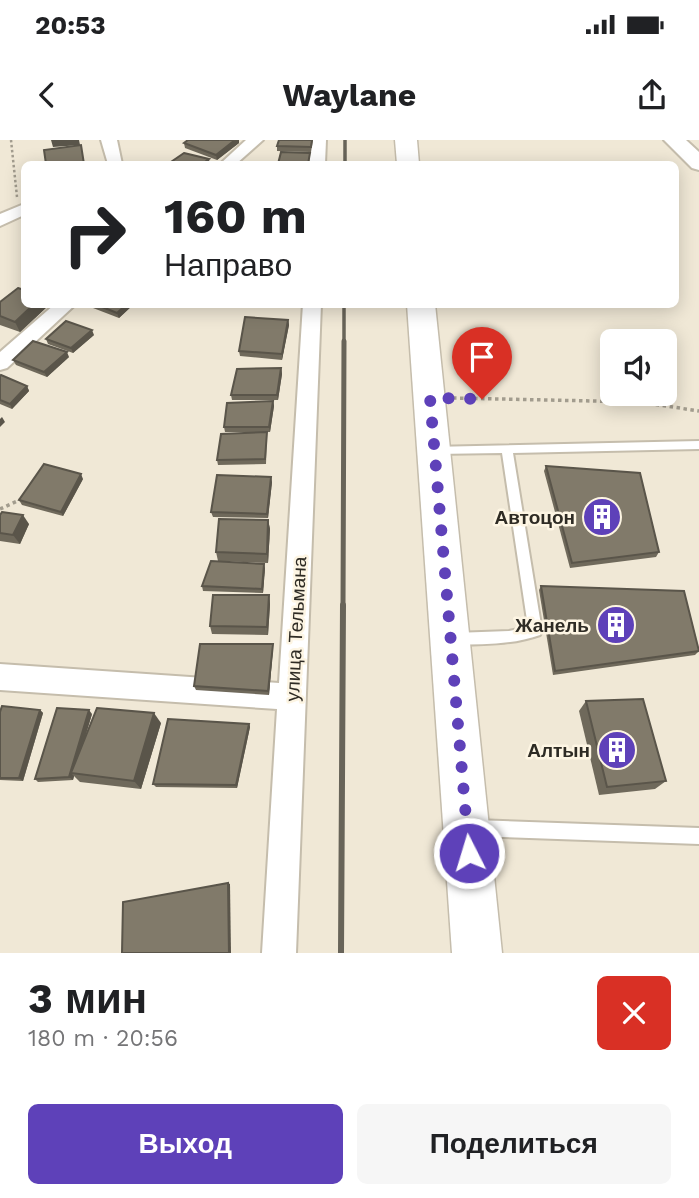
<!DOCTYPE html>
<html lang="ru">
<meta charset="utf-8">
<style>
body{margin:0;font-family:"Work Sans",sans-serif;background:#f6f6f6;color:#202124;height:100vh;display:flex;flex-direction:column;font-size:26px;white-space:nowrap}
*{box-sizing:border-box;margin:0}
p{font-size:23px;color:#757577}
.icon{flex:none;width:38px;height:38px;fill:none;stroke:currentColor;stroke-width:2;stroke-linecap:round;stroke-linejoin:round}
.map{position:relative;height:813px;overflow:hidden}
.sheet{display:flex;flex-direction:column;background:#fff;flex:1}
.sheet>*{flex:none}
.guide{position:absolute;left:21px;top:21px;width:658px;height:147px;border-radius:10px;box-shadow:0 4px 18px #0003;background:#fff;color:#202124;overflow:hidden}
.buttons{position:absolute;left:600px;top:189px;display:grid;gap:14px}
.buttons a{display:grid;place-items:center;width:77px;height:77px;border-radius:10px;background:#fff;box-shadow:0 4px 18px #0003;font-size:35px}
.pin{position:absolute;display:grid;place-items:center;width:60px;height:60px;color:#fff;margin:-72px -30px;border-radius:50% 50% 50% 0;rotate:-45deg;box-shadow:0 0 7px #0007}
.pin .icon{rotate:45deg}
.me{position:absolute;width:77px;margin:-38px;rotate:355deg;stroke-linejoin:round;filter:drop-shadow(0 0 5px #0008)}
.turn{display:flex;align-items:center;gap:24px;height:147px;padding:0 28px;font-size:32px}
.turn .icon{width:91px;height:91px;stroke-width:2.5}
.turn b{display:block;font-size:49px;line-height:60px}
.round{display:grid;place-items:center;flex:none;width:74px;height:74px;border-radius:10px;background:#f6f6f6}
.head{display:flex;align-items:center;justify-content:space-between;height:119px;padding:0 28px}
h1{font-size:42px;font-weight:700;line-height:52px}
.button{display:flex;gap:14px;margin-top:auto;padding:14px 28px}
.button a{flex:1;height:80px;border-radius:10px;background:#5e41b9;color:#fff;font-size:28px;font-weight:700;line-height:80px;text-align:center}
.button a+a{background:#f6f6f6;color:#202124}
.status{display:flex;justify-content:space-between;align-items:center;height:49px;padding:0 35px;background:#fff;direction:ltr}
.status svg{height:19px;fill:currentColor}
header{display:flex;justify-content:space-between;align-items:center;height:91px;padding:0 28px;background:#fff;font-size:32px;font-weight:700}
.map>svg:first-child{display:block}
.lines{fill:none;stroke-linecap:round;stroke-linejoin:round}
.lane-casing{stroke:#c5bdac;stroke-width:4}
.street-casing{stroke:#c5bdac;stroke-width:4}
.secondary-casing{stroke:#c5bdac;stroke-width:4}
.primary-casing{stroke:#c5bdac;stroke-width:3}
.path-far1{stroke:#a29c8e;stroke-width:2.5;stroke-dasharray:2.5 2.5;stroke-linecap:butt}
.path{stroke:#a29c8e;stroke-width:3.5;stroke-dasharray:3.5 3.5;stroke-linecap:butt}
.lane{fill:#fff;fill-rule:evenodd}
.street{fill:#fff;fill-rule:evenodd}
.secondary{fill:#fff;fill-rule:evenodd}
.primary{fill:#fff;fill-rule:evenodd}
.rail-far2{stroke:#686459;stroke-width:3.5}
.rail-far1{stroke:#686459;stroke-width:5}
.rail{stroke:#686459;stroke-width:6}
.wall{fill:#6f695b}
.shaded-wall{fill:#5a554a}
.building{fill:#817a6a;stroke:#5a554a;stroke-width:2}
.route{stroke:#5e41b9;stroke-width:12;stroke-dasharray:0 21.6}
.labels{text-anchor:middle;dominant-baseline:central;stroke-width:5;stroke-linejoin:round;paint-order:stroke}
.poi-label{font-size:19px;font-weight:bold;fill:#2e2b24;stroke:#fdf5e3;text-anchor:end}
.street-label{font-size:19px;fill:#2e2b24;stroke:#fdf5e3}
</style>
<div class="status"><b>20:53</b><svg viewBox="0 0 49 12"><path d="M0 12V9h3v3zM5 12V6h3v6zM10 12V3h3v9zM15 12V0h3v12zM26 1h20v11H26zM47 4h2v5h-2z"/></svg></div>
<header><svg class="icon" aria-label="back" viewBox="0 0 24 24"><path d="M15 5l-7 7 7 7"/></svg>Waylane<svg class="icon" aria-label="share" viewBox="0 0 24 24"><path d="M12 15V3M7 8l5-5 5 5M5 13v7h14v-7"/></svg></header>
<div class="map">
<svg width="699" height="813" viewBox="0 0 699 813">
<rect width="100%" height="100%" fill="#f0e8d6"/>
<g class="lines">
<defs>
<g id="lane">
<path d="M699,301V309L513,313L542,491L540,495C512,505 483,504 454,505L449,503L447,499L449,495L454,493L509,491L528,487L502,313L435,314L429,310L431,307Z"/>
<path d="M474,680L699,688V704L474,696L469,693L466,688L469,683Z"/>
</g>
<g id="street">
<path d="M101,0H117L122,24H108Z"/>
<path d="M246,0H263L236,24H220Z"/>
<path d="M310,0H326L325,24H310Z"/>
<path d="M24,64V75L0,86V74Z"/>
<path d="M55,164H76L7,228L0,230V212Z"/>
<path d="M303,164H321L296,813H262L277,569L0,550V524L279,543Z"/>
</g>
<path id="secondary" d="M664,0H686L699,12V30L692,28Z"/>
<g id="primary">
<path d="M395,0H417L419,24H397Z"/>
<path d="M407,164H435L502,813H452Z"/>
</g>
</defs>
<use href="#lane" class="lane-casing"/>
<use href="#street" class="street-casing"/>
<use href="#secondary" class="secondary-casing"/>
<use href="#primary" class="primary-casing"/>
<path class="path-far1" d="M11,0L17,57"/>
<g class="path">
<path d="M453,258L640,262L699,271"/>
<path d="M0,369L24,358"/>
</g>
<use href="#lane" class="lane"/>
<use href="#street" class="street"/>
<use href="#secondary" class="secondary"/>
<use href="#primary" class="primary"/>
<g class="rail-far2">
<path d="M345,0V24"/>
<path d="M344,202V164"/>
</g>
<path class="rail-far1" d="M343,467L344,201"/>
<path class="rail" d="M341,813L343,465"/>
</g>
<g class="wall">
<path d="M313,0L311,12L277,11V6Z"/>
<path d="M184,3H239L217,20L185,8Z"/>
<path d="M24,143V164L49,165L20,192L0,185V162L24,150L22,145Z"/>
<path d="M91,164H134L119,178L93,168Z"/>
<path d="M288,180L289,185L282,220L240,216L239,211Z"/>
<path d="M94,195L73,213L48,204L46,199Z"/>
<path d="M69,217L47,237L16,225L13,220Z"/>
<path d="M281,228L282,234L278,260H232L231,255Z"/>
<path d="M0,236L27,246L29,251L12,269L0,264Z"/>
<path d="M273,261L274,266L270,292H267L266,324L218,325L217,320L264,292H225L224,287Z"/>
<path d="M546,326L659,412L656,417L570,428L544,331Z"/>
<path d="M83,339L63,376L22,365L19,360Z"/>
<path d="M272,342L268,378L213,377L211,372Z"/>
<path d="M0,375L29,384L20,404L0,401Z"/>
<path d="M268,380L270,389L268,423L218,421L216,412Z"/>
<path d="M265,428L263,453L203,451L202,446Z"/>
<path d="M541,446L699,511L695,515L553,535L539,450Z"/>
<path d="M269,455L270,464L268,495L212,494L210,486Z"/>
<path d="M273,504V508L269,555L196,550L194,546Z"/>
<path d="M586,561L666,641L655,649L599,655L579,571Z"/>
<path d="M40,570L43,573L23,641L0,640V572Z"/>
<path d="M92,574L85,597L161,583L141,649L80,642L74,636L73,640L38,642L35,639Z"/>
<path d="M249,584L250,587L237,648L156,647L153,644Z"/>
</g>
<g class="shaded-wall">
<path d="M51,0H79L80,5L53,7Z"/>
<path d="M235,0H239V3L217,20L216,15Z"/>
<path d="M209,19L210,24H202Z"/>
<path d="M34,164L49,165L20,192L15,182Z"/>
<path d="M127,164H134L119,178L117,173Z"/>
<path d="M288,180L289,185L282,220V214Z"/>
<path d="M92,190L94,195L73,213L71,208Z"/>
<path d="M67,212L69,217L47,237L44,232Z"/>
<path d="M281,228L282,234L278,260L277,255Z"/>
<path d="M27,246L29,251L12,269L10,264Z"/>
<path d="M273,261L274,266L270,292L269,287Z"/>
<path d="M2,277L5,282L0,287V279Z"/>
<path d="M81,334L83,339L63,376L61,372Z"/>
<path d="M271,337L272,342L268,378L267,374Z"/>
<path d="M23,375L29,384L20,404L13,395Z"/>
<path d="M268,380L270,389L268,423L267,414Z"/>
<path d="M264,424L265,428L263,453L262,449Z"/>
<path d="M269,455L270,464L268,495L267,487Z"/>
<path d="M273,504V508L269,555L268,551Z"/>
<path d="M40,570L43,573L23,641L19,638Z"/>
<path d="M89,570L92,574L74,634L71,633L74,636L73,640L69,637Z"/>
<path d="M154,573L161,583L141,649L134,641Z"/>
<path d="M249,584L250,587L237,648L236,645Z"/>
<path d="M228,743L230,744L231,813H229Z"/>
</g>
<g class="building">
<path d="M188,0H235L216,15L184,3Z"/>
<path d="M279,0H312L311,7L277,6Z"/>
<path d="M81,5L84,24H46L44,10Z"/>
<path d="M281,12L310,13L308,24H278Z"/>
<path d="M184,13L209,19L202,24H168Z"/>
<path d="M18,148L24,150V164H34L15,182L0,176V162Z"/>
<path d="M95,164H127L117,173Z"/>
<path d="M245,177L288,180L282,214L239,211Z"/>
<path d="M66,181L92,190L71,208L46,199Z"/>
<path d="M33,201L67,212L44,232L13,220Z"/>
<path d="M281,228L277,255H231L237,229Z"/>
<path d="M1,235L27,246L10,264L0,260V236Z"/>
<path d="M273,261L269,287H224L227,263Z"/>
<path d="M267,292L265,319L217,320L221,294Z"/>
<path d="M44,324L81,334L61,372L19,360Z"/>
<path d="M546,326L640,333L659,412L572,423Z"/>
<path d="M217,335L271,337L267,374L211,372Z"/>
<path d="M2,372L23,375L13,395L0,393V375Z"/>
<path d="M219,379L268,380L267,414L216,412Z"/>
<path d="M211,421L264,424L262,449L202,446Z"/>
<path d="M541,446L684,451L699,511L555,531Z"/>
<path d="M213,455H269L267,487L210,486Z"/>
<path d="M200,504H273L268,551L194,546Z"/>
<path d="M643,559L666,641L607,647L586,561Z"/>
<path d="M2,566L40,570L19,638H0V572Z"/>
<path d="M57,568L89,570L69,637L35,639Z"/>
<path d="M97,568L154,573L134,641L71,633Z"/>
<path d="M168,579L249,584L236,645L153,644Z"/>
<path d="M228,743L229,813H122L123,762Z"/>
</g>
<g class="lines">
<path class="route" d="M469,713L430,258L482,259"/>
</g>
<defs>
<symbol id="building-disc" viewBox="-11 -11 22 22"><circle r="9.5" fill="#5e41b9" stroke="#fdf5e3"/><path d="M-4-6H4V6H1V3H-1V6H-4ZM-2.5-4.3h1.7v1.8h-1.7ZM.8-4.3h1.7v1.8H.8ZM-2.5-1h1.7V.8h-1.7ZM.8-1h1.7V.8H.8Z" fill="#fff"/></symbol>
</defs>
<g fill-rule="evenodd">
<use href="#building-disc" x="580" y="355" width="44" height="44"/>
<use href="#building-disc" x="594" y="463" width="44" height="44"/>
<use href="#building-disc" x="595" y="588" width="44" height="44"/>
</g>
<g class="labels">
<g class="poi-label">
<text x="575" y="377">Автоцон</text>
<text x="589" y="485">Жанель</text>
<text x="590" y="610">Алтын</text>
</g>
<g class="street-label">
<text transform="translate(296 489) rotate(-87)">улица Тельмана</text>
</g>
</g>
</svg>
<div class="buttons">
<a><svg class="icon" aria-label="sound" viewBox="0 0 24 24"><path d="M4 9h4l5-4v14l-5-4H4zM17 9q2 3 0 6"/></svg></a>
</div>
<div class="pin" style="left:482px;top:259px;background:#d93025"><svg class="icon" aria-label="arrive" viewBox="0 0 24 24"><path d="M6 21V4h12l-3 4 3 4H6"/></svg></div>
<svg class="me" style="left:469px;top:713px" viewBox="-20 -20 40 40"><circle r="17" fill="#5e41b9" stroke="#fff" stroke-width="3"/><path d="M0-11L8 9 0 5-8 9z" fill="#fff"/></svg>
<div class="guide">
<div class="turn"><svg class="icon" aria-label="right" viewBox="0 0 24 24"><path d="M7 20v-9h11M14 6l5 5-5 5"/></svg><div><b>160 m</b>Направо</div></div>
</div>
</div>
<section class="sheet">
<div class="head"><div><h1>3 мин</h1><p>180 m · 20:56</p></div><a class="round" style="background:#d93025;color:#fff"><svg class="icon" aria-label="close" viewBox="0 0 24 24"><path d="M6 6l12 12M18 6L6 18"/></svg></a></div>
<div class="button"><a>Выход</a><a>Поделиться</a></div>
</section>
